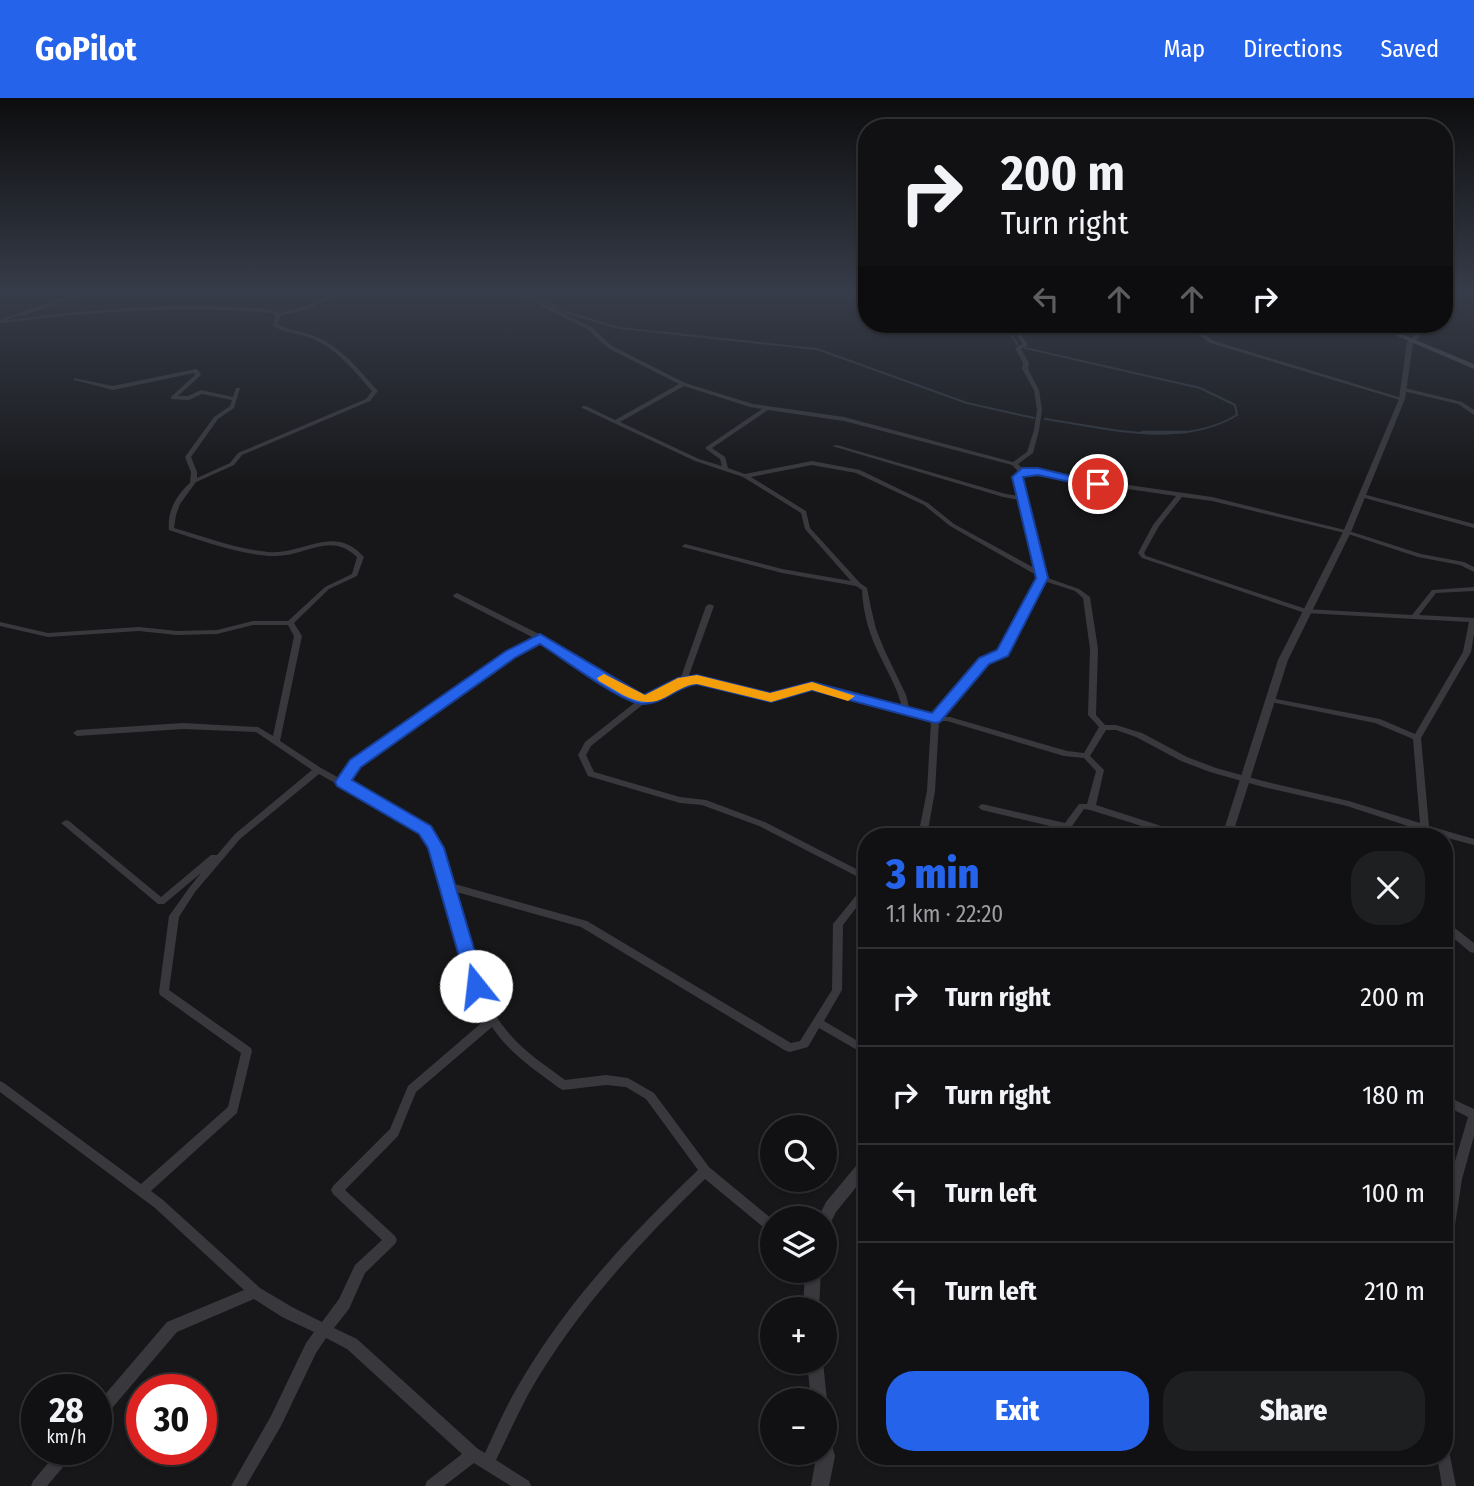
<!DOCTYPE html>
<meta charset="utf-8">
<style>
body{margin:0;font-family:"Fira Sans Condensed",sans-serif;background:#1e1f21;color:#f1f3f6;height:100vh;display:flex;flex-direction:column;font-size:26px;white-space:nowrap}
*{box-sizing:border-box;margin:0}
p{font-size:23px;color:#9c9da0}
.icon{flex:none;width:38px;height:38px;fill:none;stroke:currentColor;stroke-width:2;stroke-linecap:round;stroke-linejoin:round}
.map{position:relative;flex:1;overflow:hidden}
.panel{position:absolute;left:858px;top:730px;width:595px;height:637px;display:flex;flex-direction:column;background:#111113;border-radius:28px;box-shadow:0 2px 5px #0004,0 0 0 2px #303133}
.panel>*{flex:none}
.guide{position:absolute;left:858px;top:21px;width:595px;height:214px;border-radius:28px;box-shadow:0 2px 5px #0004,0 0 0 2px #303133;background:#111113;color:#f1f3f6;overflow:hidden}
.buttons{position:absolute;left:760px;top:1017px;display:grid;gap:14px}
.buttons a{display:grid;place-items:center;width:77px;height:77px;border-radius:50%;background:#111113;box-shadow:0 2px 5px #0004,0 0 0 2px #303133;font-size:35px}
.speed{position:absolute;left:21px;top:1276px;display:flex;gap:14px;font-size:35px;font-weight:700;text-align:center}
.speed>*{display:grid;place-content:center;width:91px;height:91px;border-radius:50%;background:#111113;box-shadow:0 2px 5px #0004,0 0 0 2px #303133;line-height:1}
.speed small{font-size:18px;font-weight:400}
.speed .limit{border:10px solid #d22;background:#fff;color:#111}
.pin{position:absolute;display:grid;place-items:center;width:60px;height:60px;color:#fff;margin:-30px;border:4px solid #fff;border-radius:50%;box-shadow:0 2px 7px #0007}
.me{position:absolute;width:77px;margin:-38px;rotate:344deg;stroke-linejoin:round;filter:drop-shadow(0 0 5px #0008)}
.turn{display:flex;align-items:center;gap:24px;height:147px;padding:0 28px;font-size:32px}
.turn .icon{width:91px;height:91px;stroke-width:2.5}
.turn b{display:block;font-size:49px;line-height:60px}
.lanes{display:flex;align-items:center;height:66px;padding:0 28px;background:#0003;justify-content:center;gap:35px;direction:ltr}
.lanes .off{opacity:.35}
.round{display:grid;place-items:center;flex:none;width:74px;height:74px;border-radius:28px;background:#1e1f21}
.headline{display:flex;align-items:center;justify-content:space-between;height:119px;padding:0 28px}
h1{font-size:42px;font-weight:800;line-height:52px;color:#2563eb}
.primary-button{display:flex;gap:14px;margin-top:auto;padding:14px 28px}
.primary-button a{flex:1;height:80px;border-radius:28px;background:#2563eb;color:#fff;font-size:28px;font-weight:800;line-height:80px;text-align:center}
.primary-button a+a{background:#1e1f21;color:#f1f3f6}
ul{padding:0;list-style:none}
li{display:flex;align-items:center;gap:21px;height:98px;padding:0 28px;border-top:2px solid #303133}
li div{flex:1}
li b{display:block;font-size:26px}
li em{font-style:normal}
header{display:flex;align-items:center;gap:42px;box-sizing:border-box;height:98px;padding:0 35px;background:#2563eb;color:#fff}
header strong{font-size:33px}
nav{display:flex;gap:38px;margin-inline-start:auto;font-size:24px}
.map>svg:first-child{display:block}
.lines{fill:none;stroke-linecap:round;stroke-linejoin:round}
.stream-far1{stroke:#323841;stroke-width:2}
.stream{stroke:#323841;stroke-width:2.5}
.minor{fill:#39393d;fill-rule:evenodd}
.tertiary{fill:#39393d;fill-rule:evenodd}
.secondary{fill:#47484d;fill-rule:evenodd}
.route{fill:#2563eb;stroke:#184099;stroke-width:2}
.slow{fill:#f59e0b}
</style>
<header>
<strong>GoPilot</strong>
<nav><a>Map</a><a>Directions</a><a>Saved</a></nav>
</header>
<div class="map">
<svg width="1474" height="1388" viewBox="0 0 1474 1388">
<rect width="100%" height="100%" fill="#171719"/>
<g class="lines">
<g class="stream-far1">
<path d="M525,193L565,214L619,230L817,251L967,305L1034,320"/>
<path d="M0,223L84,193"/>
<path d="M1011,226L1009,234L1018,247"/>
<path d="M1025,250L1200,290L1235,307L1237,317C1181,351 1106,330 1045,321"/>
</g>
<path class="stream" d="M1142,334H1187"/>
<g class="minor">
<path d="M87,193H93L22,218L18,217Z"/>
<path d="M339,193H344L311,210L280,218L278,226C289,233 302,233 314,238C341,248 359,272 377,292L378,293L370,303L242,357L234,367L196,384L180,406L176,417L174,430C205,439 237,451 268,454C304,457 334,425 364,459L357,478L329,491L294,525L302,538L280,643L321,670L341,681L353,664L508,554L534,540L454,499L453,497L457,495L543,538L632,595L643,599L652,597L680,582L706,508L710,506L714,508L688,580L697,579L771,597L812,586L902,611C899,593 889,577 881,560C870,539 863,516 862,492L856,488L782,475L683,449L682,448L685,446L782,471L851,483L805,431L801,415L743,379L695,363L582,310V308H586L615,322L679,286L608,250L587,231L512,193H517L591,229L612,248L685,285L753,306L844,319L1013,364L1027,354L1034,332L1037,312L1034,292L1022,271L1023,265L1015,250L1023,246L1014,233L1018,226H1022L1018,233L1028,247L1021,251L1029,265L1028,271L1039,292L1042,312L1039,332L1033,355L1018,366L1024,372L1212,399L1349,433L1421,456L1464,464L1474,469V474L1460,467L1418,459L1345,435L1212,403L1182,399L1159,428L1144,455L1146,458L1306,511L1412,517L1432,492L1474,489V493L1436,495L1419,517L1474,520V536L1471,554L1421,640L1429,728L1474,741V747L1429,735L1425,736L1422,735L1420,732L1347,708L1263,689L1210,674L1181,663L1136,639L1116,632H1106L1090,658L1104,672L1096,707L1186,736L1188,738H1174L1090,712L1084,711L1070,731L1067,732L982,712L978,709L982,706L1065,725L1079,706H1087L1096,673L1084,660L1064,658L947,623H939L935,693L927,738H918L927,693L931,623L812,590L771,601L697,583L685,585L658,601L646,604L591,648L586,657L594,674L680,699L706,702L765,724L866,776V783L759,728L702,707L680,705L588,678L578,657L585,644L637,603L626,599L540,543L514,558L359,668L347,685L428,730L441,750L451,785L587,823L791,945L800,943L832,892L833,826L863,789L866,788V797L843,827L842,892L824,923L866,948V957L819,930L808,949L790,954L786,953L581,829L453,793C465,840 475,895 507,933C523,953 545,967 565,982L606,977L628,980L654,995L709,1069L772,1121V1135L768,1133L705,1081C639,1145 575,1214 529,1295C517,1317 507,1340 496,1362L529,1383L531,1388H511L474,1365L444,1388H425L427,1383L462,1356L347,1251L326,1240L316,1255L281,1328L246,1388H231L271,1318L306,1245L314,1234L282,1219L254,1201L177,1234L101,1323L96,1325V1307L167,1224L244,1192L155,1110L0,994V983L4,985L141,1086L228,1009L241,955L160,897L159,894L169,818L189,790L201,775L164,806H158L61,725L66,722L69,723L161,799L211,757H217L235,736L312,672L256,634L183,631L77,638L73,635L77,632L183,625L258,629L273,638L294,538L288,527H253L217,536L177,537L139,533L48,539L0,528V524L48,535L139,529L177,533L217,532L253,523H288L325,489L352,476L357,459C330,433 306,458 275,458C242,458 200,442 169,432C167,414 176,397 190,385L191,374L185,359L214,319L230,308L232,302L202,296L189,302L171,301V299L195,277L194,275L113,292L74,282V280L113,288L196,271L198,272L201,277L178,298H188L201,292L233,299L236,290H240L234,310L218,321L191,359L197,374V380L230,365L238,355L366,301L372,293C354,273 336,249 310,240C298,235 285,235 273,228L275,217L272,215C181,207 91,214 0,225V223C77,213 153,206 231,209C244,210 267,209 279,215L307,208ZM684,288L750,309L762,311L706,349V351L720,361L722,368L699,361L620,324ZM768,312L844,323L1012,367L1019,374L1014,379L1019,398L1006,396L837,347L832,348L1003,399L1019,402L1036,471L954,426L928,405L860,372L812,363L745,376L728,370L725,359L712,350ZM812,367L856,375L924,407L950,428L1038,478L1039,480L1000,554L981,561L933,619L910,613L906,597L884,551L876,531L871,510L867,490L860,485L810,430L806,413L751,379ZM1023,376L1176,398L1153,427L1138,455L1142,460L1305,515L1469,524L1463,554L1415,636L1380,621L1271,600L1267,602L1271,604L1375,625L1413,641L1420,725L1349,703L1263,683L1216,670L1187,659L1142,635L1116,627H1105L1096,617L1098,551L1090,499L1079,491L1045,479L1020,379ZM1044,483L1075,493L1083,500L1090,551L1088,617L1099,629L1084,655L1067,653L950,619H941L987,565L1006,557ZM319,676L422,734L431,750C448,807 457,869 486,921L408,988L390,1031L333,1088L331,1092L333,1096L382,1142L355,1167L339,1201L322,1224L292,1209L260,1190L163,1102L151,1093L237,1015L252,953L251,950L169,892L179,819L195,794L240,741ZM492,929C509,955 535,972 559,990L563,992L606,987L626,989L646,1001L698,1072C631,1136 568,1203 521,1283C507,1306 496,1331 485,1355L478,1351L357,1241L334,1230L349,1211L365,1175L395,1146L397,1142L395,1138L345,1092L398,1038L416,994Z"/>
<path d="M1213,226H1219L1201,234L1214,243L1405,301L1400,302L1210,245L1195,234Z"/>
<path d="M1405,290L1462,304L1474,312V317L1458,306L1403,293V291Z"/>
<path d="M1363,396L1474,426V430L1361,399V397Z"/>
<path d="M1444,823L1447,824L1474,845V855L1470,854L1444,832Z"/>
<path d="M1444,997L1474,1011V1038L1462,1081L1450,1160L1448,1164L1444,1166V1121L1449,1089L1444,1090V1080L1451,1077L1468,1019L1444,1007Z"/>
<path d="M60,1351H76L74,1356L47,1388H31L33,1383Z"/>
<path d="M1444,1351L1449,1353L1456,1388H1442L1437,1358H1444Z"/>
</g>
<g class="tertiary">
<path d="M1423,226H1429L1425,234L1413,245L1405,301L1351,434L1288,562L1232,738H1222L1278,562L1343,434L1399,301L1407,244L1420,232Z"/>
<path d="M866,1061V1077L836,1114L829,1128L824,1130V1120H818L826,1104L861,1062Z"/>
<path d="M805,1172H821L819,1211H803Z"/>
<path d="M807,1264H823L827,1302L824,1308V1302H811Z"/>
<path d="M824,1339L830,1341L835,1358L829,1388H811L817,1354H824Z"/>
</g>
<path class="secondary" d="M1369,226H1377L1474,266V271Z"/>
</g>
<linearGradient id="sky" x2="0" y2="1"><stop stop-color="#0d0d0e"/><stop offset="0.5" stop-color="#363c49"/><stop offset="1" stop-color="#363c49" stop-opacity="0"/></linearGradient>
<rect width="1474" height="387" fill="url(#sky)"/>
<path class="route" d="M1022,370H1038L1104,386L1098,390L1038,377L1023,379L1048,480L1008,558L989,566L940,624L935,625L812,592L771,604L697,586C677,588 663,607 642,606C620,604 561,559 540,546L516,559L361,669L352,682L431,728L444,750L485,888L482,893H469L428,750L419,736L337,688L335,684L350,662L506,553L540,536L644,597L678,580L697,577L770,595L812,584L932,615L979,560L997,552L1036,480L1012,379Z"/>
<path class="slow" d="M604,576L645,597L678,580L697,577L770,595L812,584L855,598L848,603L812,592L771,604L697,586C685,587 677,593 666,599C641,613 621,595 599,583L597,580Z"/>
</svg>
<div class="buttons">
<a><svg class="icon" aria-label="search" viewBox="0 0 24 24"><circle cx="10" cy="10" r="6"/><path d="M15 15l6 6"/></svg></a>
<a><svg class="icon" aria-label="layers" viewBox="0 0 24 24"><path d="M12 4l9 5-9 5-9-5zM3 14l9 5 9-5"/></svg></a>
<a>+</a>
<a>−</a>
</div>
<div class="speed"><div>28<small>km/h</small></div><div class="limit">30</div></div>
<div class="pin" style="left:1098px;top:386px;background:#d93025"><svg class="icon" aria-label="arrive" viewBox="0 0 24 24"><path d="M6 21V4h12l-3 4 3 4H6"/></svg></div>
<svg class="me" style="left:476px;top:888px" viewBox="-20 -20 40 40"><circle r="19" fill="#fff"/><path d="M0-13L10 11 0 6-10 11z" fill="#2563eb"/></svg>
<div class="guide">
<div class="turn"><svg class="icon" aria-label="right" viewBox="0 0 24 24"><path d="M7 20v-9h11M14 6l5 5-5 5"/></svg><div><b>200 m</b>Turn right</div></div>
<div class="lanes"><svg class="icon off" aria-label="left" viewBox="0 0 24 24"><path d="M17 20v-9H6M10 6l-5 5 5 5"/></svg><svg class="icon off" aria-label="ahead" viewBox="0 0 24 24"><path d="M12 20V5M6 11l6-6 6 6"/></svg><svg class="icon off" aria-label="ahead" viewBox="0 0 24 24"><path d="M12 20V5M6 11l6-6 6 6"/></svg><svg class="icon" aria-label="right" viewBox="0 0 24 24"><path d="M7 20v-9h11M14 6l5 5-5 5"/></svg></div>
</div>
<section class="panel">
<div class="headline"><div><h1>3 min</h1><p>1.1 km · 22:20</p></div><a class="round"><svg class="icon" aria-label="close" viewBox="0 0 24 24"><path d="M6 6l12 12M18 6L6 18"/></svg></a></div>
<ul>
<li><svg class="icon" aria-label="right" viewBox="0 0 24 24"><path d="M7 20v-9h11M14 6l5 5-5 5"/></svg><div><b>Turn right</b></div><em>200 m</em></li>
<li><svg class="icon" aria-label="right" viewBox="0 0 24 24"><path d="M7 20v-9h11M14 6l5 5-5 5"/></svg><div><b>Turn right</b></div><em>180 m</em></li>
<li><svg class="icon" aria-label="left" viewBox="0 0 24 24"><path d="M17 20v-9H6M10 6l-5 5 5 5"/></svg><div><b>Turn left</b></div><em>100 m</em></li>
<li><svg class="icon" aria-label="left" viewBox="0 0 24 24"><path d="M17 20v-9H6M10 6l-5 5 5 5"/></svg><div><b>Turn left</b></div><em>210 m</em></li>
</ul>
<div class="primary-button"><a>Exit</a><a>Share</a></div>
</section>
</div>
